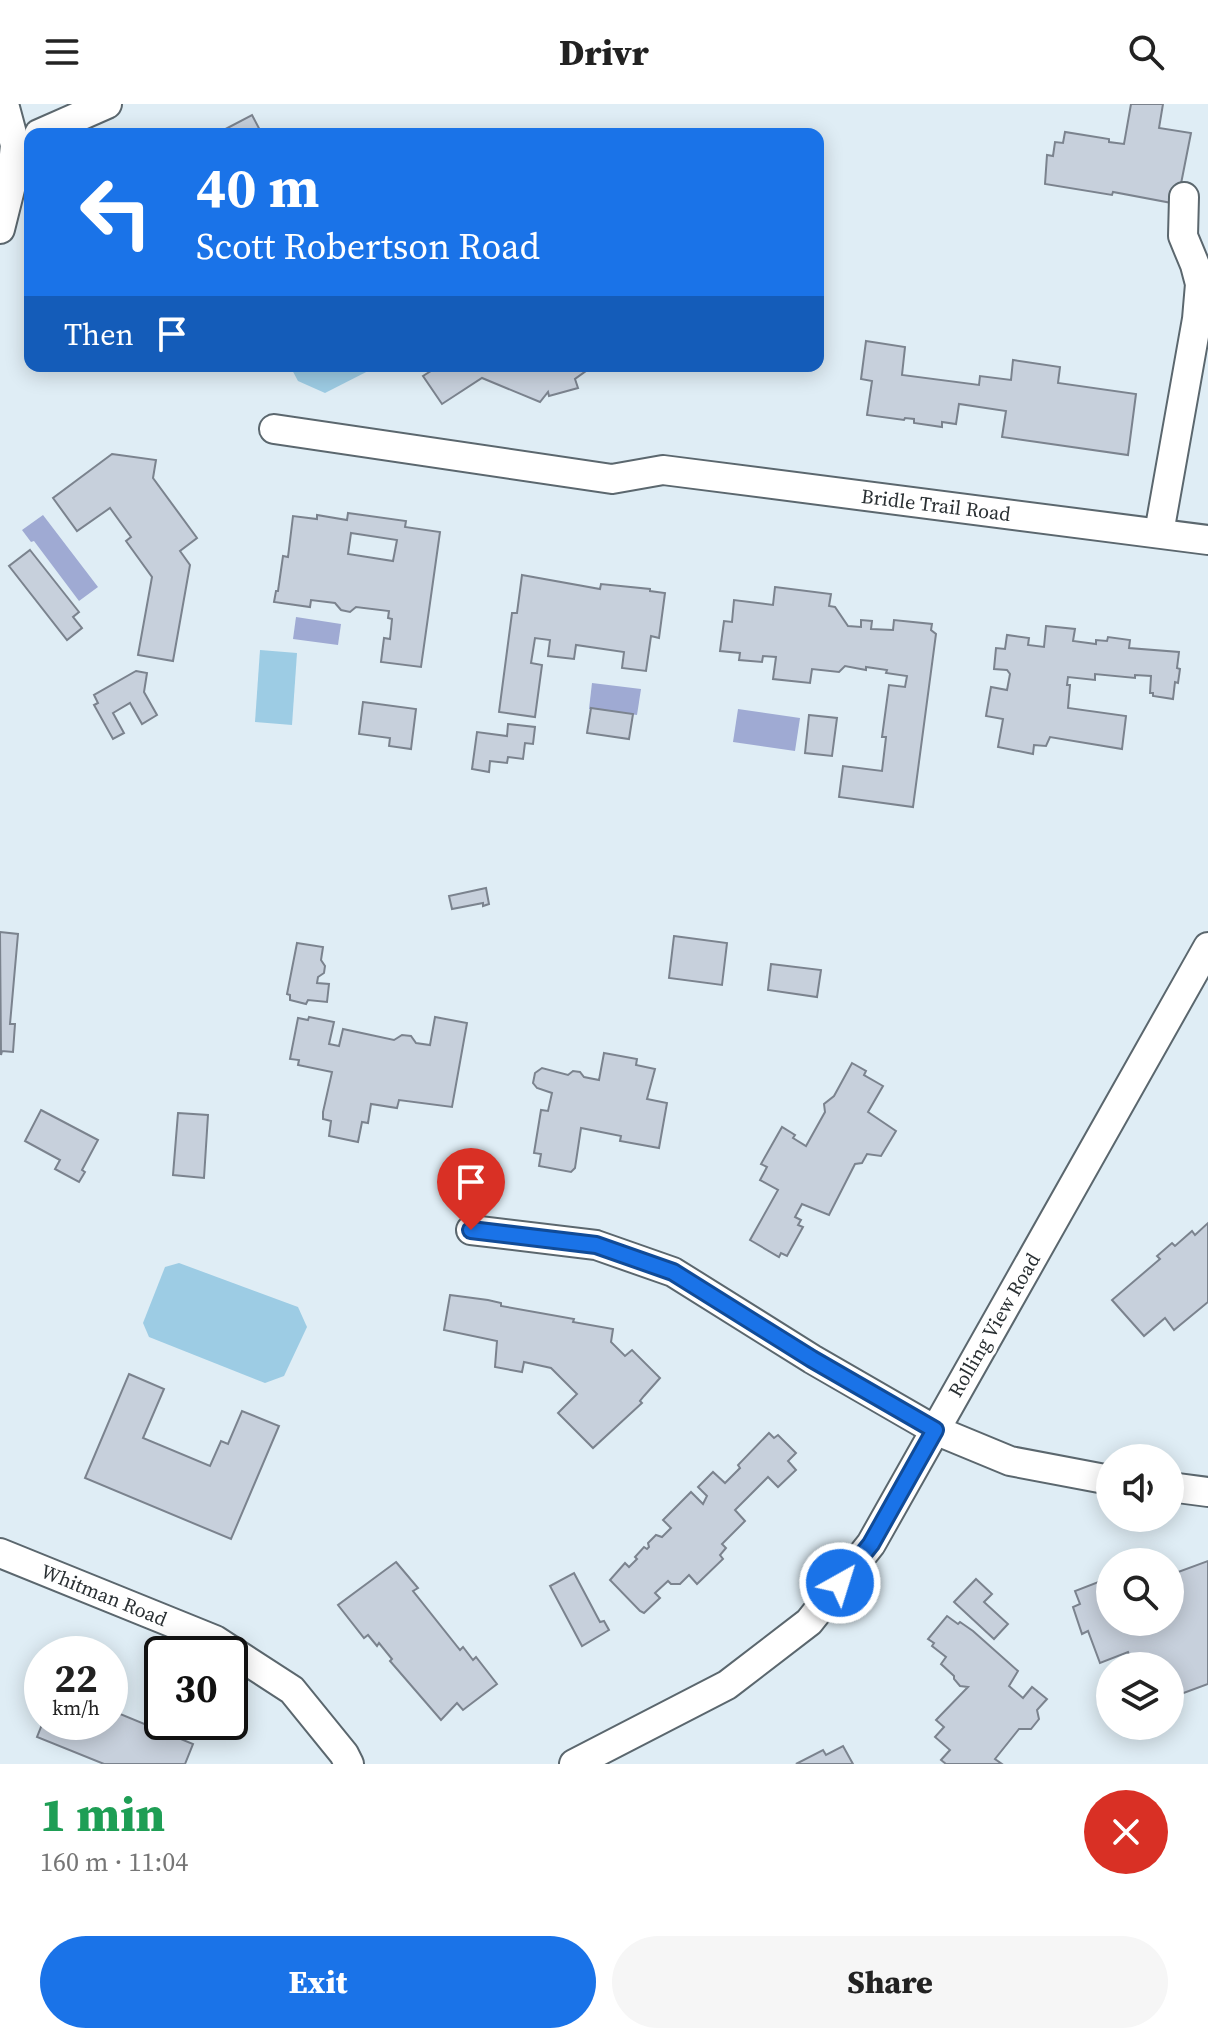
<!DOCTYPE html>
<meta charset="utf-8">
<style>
body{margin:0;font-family:"Source Serif 4",serif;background:#f6f6f6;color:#222;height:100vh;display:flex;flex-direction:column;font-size:30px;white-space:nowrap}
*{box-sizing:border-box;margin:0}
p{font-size:26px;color:#767676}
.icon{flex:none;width:44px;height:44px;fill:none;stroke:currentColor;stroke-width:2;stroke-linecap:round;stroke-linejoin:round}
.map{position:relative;height:1660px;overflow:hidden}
.drawer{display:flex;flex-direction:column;background:#fff;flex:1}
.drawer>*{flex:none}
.hud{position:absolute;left:24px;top:24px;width:800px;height:244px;border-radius:16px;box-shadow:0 4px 20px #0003;background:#1a73e8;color:#fff;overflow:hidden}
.controls{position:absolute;left:1096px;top:1340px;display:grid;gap:16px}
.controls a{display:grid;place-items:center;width:88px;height:88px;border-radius:50%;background:#fff;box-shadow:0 4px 20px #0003;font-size:40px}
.speed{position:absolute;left:24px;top:1532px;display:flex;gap:16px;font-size:40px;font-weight:700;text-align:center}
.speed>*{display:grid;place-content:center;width:104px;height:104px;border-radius:50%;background:#fff;box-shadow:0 4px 20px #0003;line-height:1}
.speed small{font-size:20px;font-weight:400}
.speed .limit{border:4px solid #111;border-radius:12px;background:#fff;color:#111}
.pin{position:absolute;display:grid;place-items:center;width:68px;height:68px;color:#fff;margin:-82px -34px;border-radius:50% 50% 50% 0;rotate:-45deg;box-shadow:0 0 8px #0007}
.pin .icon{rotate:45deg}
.me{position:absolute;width:88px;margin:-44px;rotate:39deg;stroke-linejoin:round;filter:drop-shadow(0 0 6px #0008)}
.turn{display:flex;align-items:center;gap:28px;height:168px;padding:0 40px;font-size:36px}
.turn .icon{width:104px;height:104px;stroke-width:2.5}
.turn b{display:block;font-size:56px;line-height:68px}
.then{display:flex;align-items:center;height:76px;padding:0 40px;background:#0003;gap:16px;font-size:30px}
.round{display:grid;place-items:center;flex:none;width:84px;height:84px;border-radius:42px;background:#f6f6f6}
.summary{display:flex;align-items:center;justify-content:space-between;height:136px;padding:0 40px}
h1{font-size:48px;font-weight:800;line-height:60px;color:#1e9e55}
.primary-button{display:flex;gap:16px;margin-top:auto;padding:16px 40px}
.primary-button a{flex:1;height:92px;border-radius:48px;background:#1a73e8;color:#fff;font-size:32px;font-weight:800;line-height:92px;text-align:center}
.primary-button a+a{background:#f6f6f6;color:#222}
header{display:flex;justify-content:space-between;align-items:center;height:104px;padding:0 40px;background:#fff;font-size:36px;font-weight:800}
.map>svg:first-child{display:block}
.green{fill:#9dcce4}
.water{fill:#9faad3}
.building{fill:#c7d0dc;stroke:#7b838e;stroke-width:2;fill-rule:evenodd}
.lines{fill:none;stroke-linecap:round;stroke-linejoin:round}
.minor-casing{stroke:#5b676e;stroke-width:32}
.minor{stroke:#fff;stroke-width:28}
.route-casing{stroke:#114b97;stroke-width:20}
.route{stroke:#1a73e8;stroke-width:14}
.labels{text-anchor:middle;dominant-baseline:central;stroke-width:7;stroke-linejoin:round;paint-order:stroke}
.street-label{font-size:20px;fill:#2a3033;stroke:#fff}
</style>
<header><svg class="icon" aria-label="menu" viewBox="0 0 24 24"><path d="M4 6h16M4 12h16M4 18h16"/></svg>Drivr<svg class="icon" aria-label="search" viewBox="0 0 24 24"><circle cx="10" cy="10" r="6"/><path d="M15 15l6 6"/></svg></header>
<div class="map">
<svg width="1208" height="1660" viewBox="0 0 1208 1660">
<rect width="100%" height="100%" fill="#dfedf5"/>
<g class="green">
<path d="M290,262H378L325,289L298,277Z"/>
<path d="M260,546L297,549L292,621L255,618Z"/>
<path d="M179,1159L298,1203L307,1223L284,1272L265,1279L149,1233L143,1219L165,1163Z"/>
</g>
<g class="water">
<path d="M43,411L98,483L79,497L34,437L31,438L22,426Z"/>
<path d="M296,513L341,520L338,541L293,535Z"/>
<path d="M592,579L641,585L637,611L589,605Z"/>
<path d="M738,605L800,614L795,647L733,638Z"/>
</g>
<g class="building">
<path d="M1131,0H1163L1159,24L1191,29L1177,100L1113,88L1112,91L1045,80L1047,51L1053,52L1055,38L1063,39L1065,28L1109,35V38L1124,40Z"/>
<path d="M252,11L262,30H216Z"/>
<path d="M866,237L905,243L902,271L979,281L980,272L1011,276L1013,256L1060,263L1058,279L1136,290L1128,351L1002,333L1006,307L959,300L956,320L942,318V323L914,319V315L905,314L904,316L867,311L872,277L861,275Z"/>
<path d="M439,262H593L575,275L578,284L549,292L548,288L540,298L482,274L442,300L423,272Z"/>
<path d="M112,350L156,356L153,374L197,434L180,447L190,461L173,557L138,551L152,473L126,437L131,433L110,404L77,427L53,394Z"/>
<path d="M348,409L406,417L405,423L440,428L421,563L381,558L384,534L390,535L392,515L388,514L389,507L356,503L350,508L341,506L335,499L311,496L310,503L274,498L276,487H278L283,452L288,453L293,412L317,415V411L347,416ZM351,429L397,436L393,457L348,450Z"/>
<path d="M30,446L79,508L73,513L82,524L67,536L9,462Z"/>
<path d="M522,471L600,485L601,480L650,485V487L665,489L659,534L651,532L646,567L622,564L624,548L576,541L574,555L548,552L550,536L535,534L531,559L542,561L535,613L499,608L512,509H517Z"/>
<path d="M775,483L831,490L829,502L835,503L848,522L861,523V516L872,517L871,525L893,526L894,516L932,520L931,526L936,530L913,703L839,693L843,662L882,667L886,633H882L889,581L905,583L907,572L886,569L887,566L866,563V566L845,562L839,568L812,565L810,579L773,575L776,553L763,552L762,558L739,556L740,549L720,547L724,517L732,518L734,496L773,501Z"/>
<path d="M1046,522L1075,525L1073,537L1096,540V536L1107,537L1108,533L1130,536L1129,544L1179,548L1177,564L1180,565L1178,579L1175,578L1173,595L1153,592V589H1150L1151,572L1135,571V574L1095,570V576L1068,573L1067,581H1070L1068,604L1126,612L1122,645L1050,633L1046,642L1034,641L1033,650L998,643L1003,615L986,612L991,583L1007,586L1010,570L1007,566L994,565L996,544L1005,545L1007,531L1029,534L1028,541L1044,543Z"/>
<path d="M136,567L147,569L144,588L157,611L142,620L130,599L113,609L124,629L113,635L94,601L98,599L94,591Z"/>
<path d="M363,598L416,605L411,645L389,642L390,634L359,630Z"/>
<path d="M591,604L633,610L629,635L587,629Z"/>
<path d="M809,611L837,614L832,652L805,649Z"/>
<path d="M508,620L535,623L533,640L525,639L523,655L508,653L507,659L490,657L489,668L472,665L477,628L507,632Z"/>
<path d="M486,784L489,800L483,802V799L452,805L449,792Z"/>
<path d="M0,828L18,830L10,920H15L13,948L2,947L1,951Z"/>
<path d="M674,832L727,839L722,881L669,874Z"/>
<path d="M297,839L323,843L321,856L325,862L324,869L318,873L317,879L329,880L327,898L308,896L306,900L290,896V891L287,890Z"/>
<path d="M771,860L821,866L817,893L768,886Z"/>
<path d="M309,913L334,918L329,940L339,942L343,925L394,936L402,931L411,932L416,939L430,941L435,913L467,919L452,1003L399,996L397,1004L371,1000L368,1019L362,1018L358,1038L329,1032L331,1017L323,1015V1008L332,968L298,961L299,956L290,955L298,914L308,916Z"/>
<path d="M604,949L637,955L636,961L655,965L647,995L667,999L659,1044L620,1037L621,1032L581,1024L575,1064L571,1068L539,1062L541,1050L534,1049L541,1006L548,1007L552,989L537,984L533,979L535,969L542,964L568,971L573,967L580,968L584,973L599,976Z"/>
<path d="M852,959L866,967L864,971L883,982L868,1008L896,1027L881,1052L867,1050L862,1059L855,1060L829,1111L802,1100L795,1113L801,1116L798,1121L803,1123L787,1152L781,1149L779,1153L750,1136L778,1086L760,1076L767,1063L761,1060L782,1023L795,1031L793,1034L806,1042L825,1008L824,1000L834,992Z"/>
<path d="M41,1006L98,1036L82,1066L85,1068L79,1078L55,1065L60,1056L25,1037Z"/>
<path d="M178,1009L208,1011L204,1074L173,1071Z"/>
<path d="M1208,1119V1198L1174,1226L1165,1214L1144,1232L1112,1196L1160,1155L1157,1152L1172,1139L1175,1142L1192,1127L1195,1131Z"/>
<path d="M450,1191L488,1196L501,1199V1202L574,1215L573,1218L613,1225L611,1238L625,1252L632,1246L660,1274L644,1292L640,1297L642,1299L593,1344L558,1309L577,1290L551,1264L524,1258L522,1268L495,1263L497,1237L444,1226Z"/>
<path d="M129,1270L164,1285L143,1334L210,1362L221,1337L228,1340L242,1307L279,1322L231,1435L85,1374Z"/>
<path d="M769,1329L774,1334L778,1331L796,1349L788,1357L796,1366L778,1383L768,1373L735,1406L745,1417L722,1440L726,1444L720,1451L723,1455L697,1480L689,1471L680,1480H671L668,1477L655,1489L660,1494L644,1509L640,1507L610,1476L625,1459L629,1463L637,1455L635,1453L644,1443L647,1445L649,1443L648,1439L656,1431L662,1433L671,1424L663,1416L691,1388L703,1400L707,1392L698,1383L713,1368L725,1379L740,1364L738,1361Z"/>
<path d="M1208,1457V1580L1170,1594V1562H1133L1128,1548L1100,1559L1088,1527L1082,1530L1073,1503L1080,1500L1075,1487L1101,1477L1110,1499L1107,1500L1110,1518H1170V1471Z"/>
<path d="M396,1458L418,1484L413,1487L460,1546L463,1543L473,1556L476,1553L497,1580L463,1606L457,1599L441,1616L390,1557L392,1555L379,1539L377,1542L368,1531L364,1534L338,1501Z"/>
<path d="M574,1469L600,1518L604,1517L609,1526L582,1542L550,1482Z"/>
<path d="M976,1475L992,1490L984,1498L1008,1520L994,1535L954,1498Z"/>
<path d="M947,1512L958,1520L960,1518L973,1527L1018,1567L1009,1582L1023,1594L1032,1583L1047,1595L1037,1606L1039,1615L1031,1625H1019L995,1655L1002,1660H946L941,1656L950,1646L935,1633L944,1623L936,1616L968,1583L960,1582L954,1575V1572L941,1560L946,1553L932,1542L934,1539L928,1535Z"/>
<path d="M110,1599L122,1604L120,1610L193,1640L185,1660H104L37,1633L43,1618H110Z"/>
<path d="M843,1642L853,1660H796L823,1646L826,1651Z"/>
</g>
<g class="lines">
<defs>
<g id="minor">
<path d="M39,30L107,0"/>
<path d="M0,125L11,81L15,41L4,0"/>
<path d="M274,325L612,375L663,366L1208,436"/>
<path d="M1159,429L1197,215L1200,180L1195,161L1183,132L1184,93"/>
<path d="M471,1126L596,1141L673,1168L812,1255L935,1326L1010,1357L1110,1376"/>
<path d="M1170,1383L1208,1388"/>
<path d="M0,1449L215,1536L292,1586L344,1650L349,1660"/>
<path d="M574,1660L727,1581L809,1518L871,1440L1208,843"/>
</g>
</defs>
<use href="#minor" class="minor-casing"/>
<use href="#minor" class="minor"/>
</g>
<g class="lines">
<defs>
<path id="route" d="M471,1126L596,1141L673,1168L812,1255L935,1326L871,1440L840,1479"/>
</defs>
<use href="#route" class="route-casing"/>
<use href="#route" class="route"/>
</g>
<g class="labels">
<g class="street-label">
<text transform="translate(936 401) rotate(7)">Bridle Trail Road</text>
<text transform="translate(994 1221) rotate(-60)">Rolling View Road</text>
<text transform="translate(104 1491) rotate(22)">Whitman Road</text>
</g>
</g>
</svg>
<div class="controls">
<a><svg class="icon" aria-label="sound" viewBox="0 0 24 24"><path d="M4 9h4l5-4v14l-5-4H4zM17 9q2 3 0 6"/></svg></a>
<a><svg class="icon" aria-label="search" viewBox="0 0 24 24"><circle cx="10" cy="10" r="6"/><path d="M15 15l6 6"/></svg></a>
<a><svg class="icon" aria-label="layers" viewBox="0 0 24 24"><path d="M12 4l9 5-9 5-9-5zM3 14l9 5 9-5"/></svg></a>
</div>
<div class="speed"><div>22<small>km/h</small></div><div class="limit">30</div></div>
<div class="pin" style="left:471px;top:1126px;background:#d93025"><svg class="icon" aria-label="arrive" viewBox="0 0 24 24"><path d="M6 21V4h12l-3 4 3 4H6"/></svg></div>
<svg class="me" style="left:840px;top:1479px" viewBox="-20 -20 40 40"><circle r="17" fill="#1a73e8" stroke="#fff" stroke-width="3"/><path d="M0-11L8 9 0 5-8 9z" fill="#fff"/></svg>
<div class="hud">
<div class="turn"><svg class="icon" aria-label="left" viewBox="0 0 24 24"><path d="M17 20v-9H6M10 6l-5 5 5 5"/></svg><div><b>40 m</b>Scott Robertson Road</div></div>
<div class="then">Then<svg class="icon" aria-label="arrive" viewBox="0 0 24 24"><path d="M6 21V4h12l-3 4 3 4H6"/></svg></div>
</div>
</div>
<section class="drawer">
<div class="summary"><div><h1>1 min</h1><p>160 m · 11:04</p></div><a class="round" style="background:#d93025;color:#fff"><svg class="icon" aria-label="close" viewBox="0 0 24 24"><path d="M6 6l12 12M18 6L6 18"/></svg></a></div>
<div class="primary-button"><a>Exit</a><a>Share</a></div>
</section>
